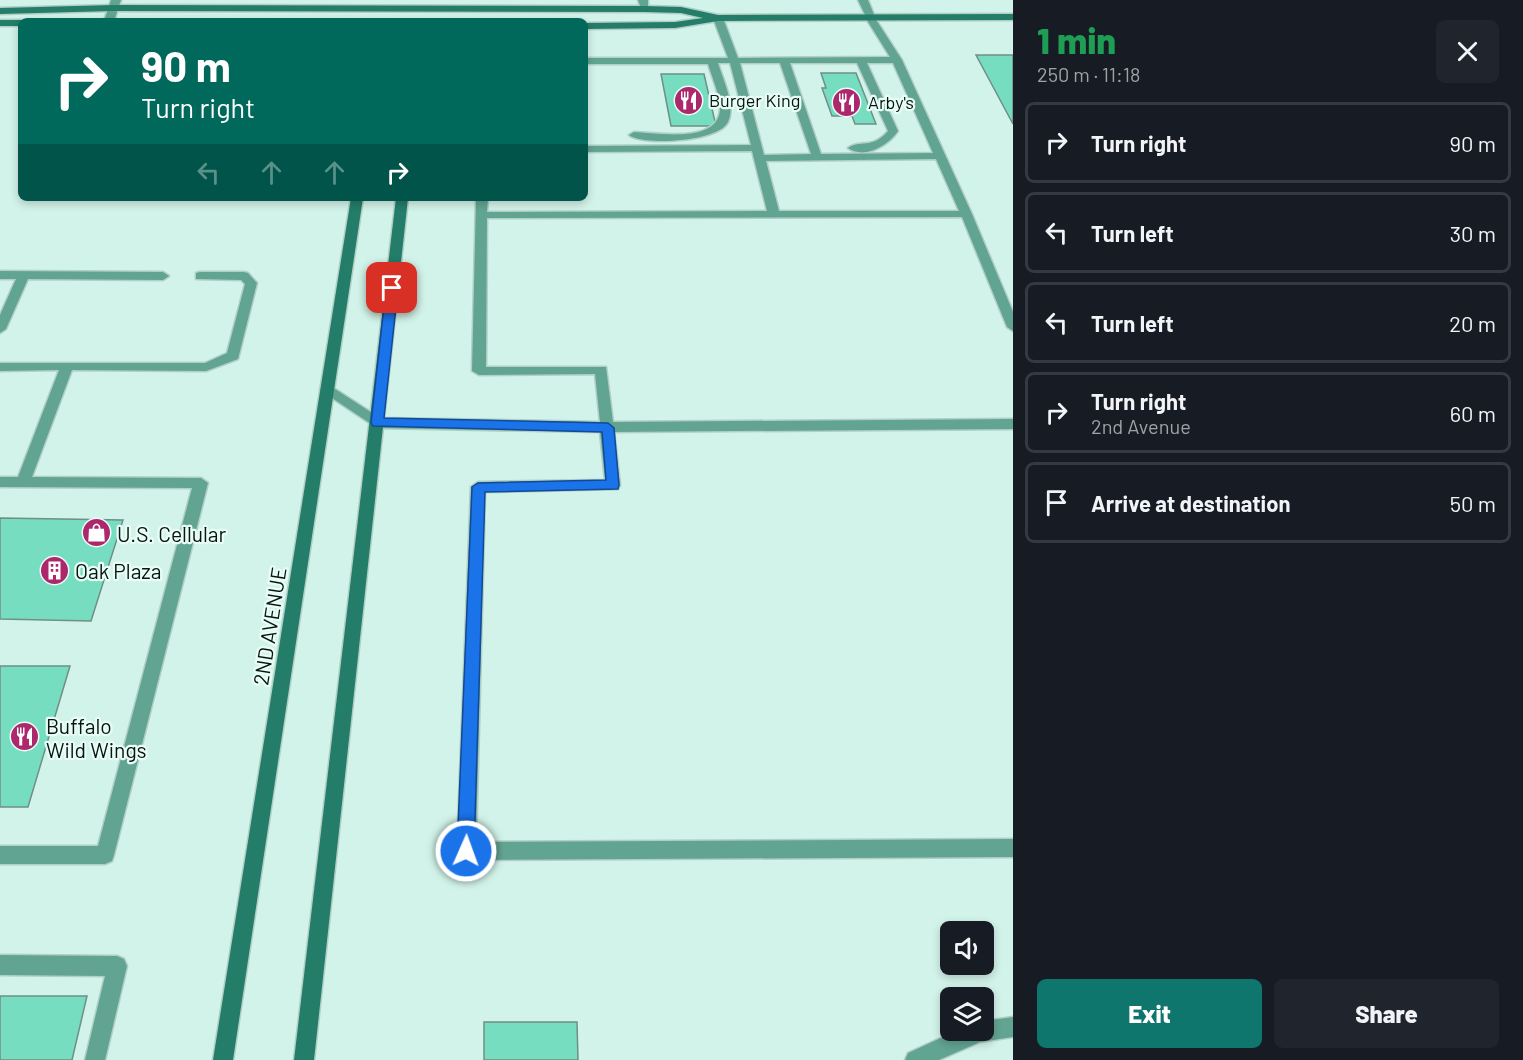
<!DOCTYPE html>
<meta charset="utf-8">
<style>
body{margin:0;font-family:Barlow,sans-serif;background:#20242c;color:#f1f3f6;height:100vh;display:flex;flex-direction:column;font-size:22px;white-space:nowrap}
*{box-sizing:border-box;margin:0}
p{font-size:20px;color:#9ea1a6}
.icon{flex:none;width:33px;height:33px;fill:none;stroke:currentColor;stroke-width:2;stroke-linecap:round;stroke-linejoin:round}
.map{position:relative;flex:1;overflow:hidden}
.drawer{display:flex;flex-direction:column;background:#171b24;width:510px}
.drawer>*{flex:none}
.banner{position:absolute;left:18px;top:18px;width:570px;height:183px;border-radius:9px;box-shadow:0 3px 9px #0003;background:#00695c;color:#fff;overflow:hidden}
.tools{position:absolute;left:940px;top:921px;display:grid;gap:12px}
.tools a{display:grid;place-items:center;width:54px;height:54px;border-radius:9px;background:#171b24;box-shadow:0 3px 9px #0003;font-size:30px}
.pin{position:absolute;display:grid;place-items:center;width:51px;height:51px;color:#fff;margin:-26px;border-radius:12px;box-shadow:0 3px 9px #0006}
.me{position:absolute;width:66px;margin:-33px;rotate:2deg;stroke-linejoin:round;filter:drop-shadow(0 0 4px #0008)}
.turn{display:flex;align-items:center;gap:21px;height:126px;padding:0 24px;font-size:27px}
.turn .icon{width:78px;height:78px;stroke-width:2.5}
.turn b{display:block;font-size:42px;line-height:51px}
.lanes{display:flex;align-items:center;height:57px;padding:0 24px;background:#0003;justify-content:center;gap:30px;direction:ltr}
.lanes .off{opacity:.35}
.round{display:grid;place-items:center;flex:none;width:63px;height:63px;border-radius:9px;background:#20242c}
.head{display:flex;align-items:center;justify-content:space-between;height:102px;padding:0 24px}
h1{font-size:36px;font-weight:800;line-height:45px;color:#1e9e55}
.button{display:flex;gap:12px;margin-top:auto;padding:12px 24px}
.button a{flex:1;height:69px;border-radius:9px;background:#0f766e;color:#fff;font-size:24px;font-weight:800;line-height:69px;text-align:center}
.button a+a{background:#20242c;color:#f1f3f6}
ul{padding:0;list-style:none}
li{display:flex;align-items:center;gap:18px;height:81px;margin:0 12px 9px;padding:0 12px;border:3px solid #363941;border-radius:9px}
li div{flex:1}
li b{display:block;font-size:22px}
li em{font-style:normal}
main{display:flex;flex:1;min-height:0}
.map>svg:first-child{display:block}
.building{fill:#76ddc1;stroke:#708f86;stroke-width:1.5}
.lines{fill:none;stroke-linecap:round;stroke-linejoin:round}
.lane-casing{stroke:#b2cfc6;stroke-width:3}
.street-casing{stroke:#b2cfc6;stroke-width:3}
.secondary-casing{stroke:#b2cfc6;stroke-width:3}
.lane{fill:#62a492;fill-rule:evenodd}
.street{fill:#62a492;fill-rule:evenodd}
.secondary{fill:#237d69;fill-rule:evenodd}
.route{fill:#1a73e8;stroke:#114b97;stroke-width:1.5}
.labels{text-anchor:middle;dominant-baseline:central;stroke-width:4.5;stroke-linejoin:round;paint-order:stroke}
.far-poi-label{font-size:18px;fill:#081410;stroke:#e9fdf7;text-anchor:start}
.poi-label{font-size:21px;fill:#081410;stroke:#e9fdf7;text-anchor:start}
.street-label{font-size:21px;fill:#081410;stroke:#e9fdf7}
</style>
<main>
<div class="map">
<svg width="1013" height="1060" viewBox="0 0 1013 1060">
<rect width="100%" height="100%" fill="#d2f3e9"/>
<g class="building">
<path d="M976,55H1013V124Z"/>
<path d="M821,73H856L876,124H855L852,116H832L822,88H826Z"/>
<path d="M661,74H704L716,126H671Z"/>
<path d="M0,518L123,520L91,621L0,619Z"/>
<path d="M0,666H70L28,807H0Z"/>
<path d="M0,996H87L72,1060H0Z"/>
<path d="M484,1022H577L578,1060H484Z"/>
</g>
<g class="lines">
<defs>
<g id="lane">
<path d="M638,0H648V11H642Z"/>
<path d="M870,14L873,15L902,60L972,214L1013,312V331L1007,327L962,217L487,218L486,367H606L613,422L1013,419V429L614,432L620,485L618,489L485,492L476,842L1013,839V857L466,860L459,857L457,851L471,487L478,482L605,480L600,432L377,428L320,390L327,385L332,387L380,418L600,422L595,374L479,375L472,371L476,198H488L487,212L767,211L752,151L585,152V146L751,145L730,63H718C723,80 736,105 728,122C719,142 642,146 629,135L634,132C657,133 719,144 720,109C720,94 712,78 708,64H585V58H728L713,18L718,15L723,18L738,58L890,57L865,17ZM740,63H780L811,154L764,155ZM790,63H857L888,131C872,150 860,139 848,148C864,160 889,145 898,131L867,63H893L933,153L821,154ZM936,159L959,211H779L766,161Z"/>
<path d="M0,271L163,272L169,276L163,280L28,279L6,329L0,333V315L16,279H0Z"/>
<path d="M200,272H244L248,273L257,283L238,359L206,371L72,370L32,477L201,478L208,483L114,855L112,861L105,864H0V846H98L192,488L0,487V477H18L59,370L0,371V363H205L227,353L245,284L241,280L196,279V273Z"/>
<path d="M0,955L117,956L124,959L127,966L105,1060H85L105,976L0,975Z"/>
</g>
<g id="street">
<path d="M111,0H121L114,21H104Z"/>
<path d="M858,0H868L875,17L873,19H867Z"/>
<path d="M1013,1017V1037L980,1042L939,1060H905L908,1053L958,1030H984V1021Z"/>
</g>
<g id="secondary">
<path d="M113,5L645,6L681,7L718,15L1013,14V20L718,21L675,28L585,29V23L675,22L703,18L681,13L645,12L113,11L0,14V8Z"/>
<path d="M0,20H21L24,21H21V26H0Z"/>
<path d="M351,198H363L233,1060H213Z"/>
<path d="M396,198H408L314,1060H294Z"/>
</g>
</defs>
<use href="#lane" class="lane-casing"/>
<use href="#street" class="street-casing"/>
<use href="#secondary" class="secondary-casing"/>
<use href="#lane" class="lane"/>
<use href="#street" class="street"/>
<use href="#secondary" class="secondary"/>
</g>
<path class="route" d="M392,284L398,288L384,418L608,423L614,428L619,485L618,489L485,492L474,851L472,856L466,859L460,856L457,851L472,487L478,483L606,480L602,432L373,426L371,423L386,288Z"/>
<defs>
<symbol id="restaurant-disc" viewBox="-11 -11 22 22"><circle r="9.5" fill="#ad276c" stroke="#e9fdf7"/><path d="M-5-6h1v4h1v-4h1v4h1v-4h1v5L-1.5 .5V6h-2V.5L-5-1ZM5-6V6H3V1.5H1.5Q1.5-4 5-6Z" fill="#fff"/></symbol>
<symbol id="shop-disc" viewBox="-11 -11 22 22"><circle r="9.5" fill="#ad276c" stroke="#e9fdf7"/><path d="M-5-2.5h2.3a2.7 3.5 0 0 1 5.4 0H5L5.5 6h-11ZM-1.5-2.5h3a1.5 2.3 0 0 0-3 0Z" fill="#fff"/></symbol>
<symbol id="building-disc" viewBox="-11 -11 22 22"><circle r="9.5" fill="#ad276c" stroke="#e9fdf7"/><path d="M-4-6H4V6H1V3H-1V6H-4ZM-2.5-4.3h1.7v1.8h-1.7ZM.8-4.3h1.7v1.8H.8ZM-2.5-1h1.7V.8h-1.7ZM.8-1h1.7V.8H.8Z" fill="#fff"/></symbol>
</defs>
<g fill-rule="evenodd">
<use href="#restaurant-disc" x="672" y="84" width="33" height="33"/>
<use href="#restaurant-disc" x="830" y="86" width="33" height="33"/>
<use href="#shop-disc" x="80" y="516" width="33" height="33"/>
<use href="#building-disc" x="38" y="554" width="33" height="33"/>
<use href="#restaurant-disc" x="8" y="720" width="33" height="33"/>
</g>
<g class="labels">
<g class="far-poi-label">
<text x="709" y="100">Burger King</text>
<text x="868" y="102">Arby's</text>
</g>
<g class="poi-label">
<text x="117" y="533">U.S. Cellular</text>
<text x="75" y="570">Oak Plaza</text>
<text x="46" y="725">Buffalo<tspan x="46" dy="24">Wild Wings</tspan></text>
</g>
<g class="street-label">
<text transform="translate(269 626) rotate(-81)">2ND AVENUE</text>
</g>
</g>
</svg>
<div class="tools">
<a><svg class="icon" aria-label="sound" viewBox="0 0 24 24"><path d="M4 9h4l5-4v14l-5-4H4zM17 9q2 3 0 6"/></svg></a>
<a><svg class="icon" aria-label="layers" viewBox="0 0 24 24"><path d="M12 4l9 5-9 5-9-5zM3 14l9 5 9-5"/></svg></a>
</div>
<div class="pin" style="left:392px;top:288px;background:#d93025"><svg class="icon" aria-label="arrive" viewBox="0 0 24 24"><path d="M6 21V4h12l-3 4 3 4H6"/></svg></div>
<svg class="me" style="left:466px;top:851px" viewBox="-20 -20 40 40"><circle r="17" fill="#1a73e8" stroke="#fff" stroke-width="3"/><path d="M0-11L8 9 0 5-8 9z" fill="#fff"/></svg>
<div class="banner">
<div class="turn"><svg class="icon" aria-label="right" viewBox="0 0 24 24"><path d="M7 20v-9h11M14 6l5 5-5 5"/></svg><div><b>90 m</b>Turn right</div></div>
<div class="lanes"><svg class="icon off" aria-label="left" viewBox="0 0 24 24"><path d="M17 20v-9H6M10 6l-5 5 5 5"/></svg><svg class="icon off" aria-label="ahead" viewBox="0 0 24 24"><path d="M12 20V5M6 11l6-6 6 6"/></svg><svg class="icon off" aria-label="ahead" viewBox="0 0 24 24"><path d="M12 20V5M6 11l6-6 6 6"/></svg><svg class="icon" aria-label="right" viewBox="0 0 24 24"><path d="M7 20v-9h11M14 6l5 5-5 5"/></svg></div>
</div>
</div>
<section class="drawer">
<div class="head"><div><h1>1 min</h1><p>250 m · 11:18</p></div><a class="round"><svg class="icon" aria-label="close" viewBox="0 0 24 24"><path d="M6 6l12 12M18 6L6 18"/></svg></a></div>
<ul>
<li><svg class="icon" aria-label="right" viewBox="0 0 24 24"><path d="M7 20v-9h11M14 6l5 5-5 5"/></svg><div><b>Turn right</b></div><em>90 m</em></li>
<li><svg class="icon" aria-label="left" viewBox="0 0 24 24"><path d="M17 20v-9H6M10 6l-5 5 5 5"/></svg><div><b>Turn left</b></div><em>30 m</em></li>
<li><svg class="icon" aria-label="left" viewBox="0 0 24 24"><path d="M17 20v-9H6M10 6l-5 5 5 5"/></svg><div><b>Turn left</b></div><em>20 m</em></li>
<li><svg class="icon" aria-label="right" viewBox="0 0 24 24"><path d="M7 20v-9h11M14 6l5 5-5 5"/></svg><div><b>Turn right</b><p>2nd Avenue</p></div><em>60 m</em></li>
<li><svg class="icon" aria-label="arrive" viewBox="0 0 24 24"><path d="M6 21V4h12l-3 4 3 4H6"/></svg><div><b>Arrive at destination</b></div><em>50 m</em></li>
</ul>
<div class="button"><a>Exit</a><a>Share</a></div>
</section>
</main>
